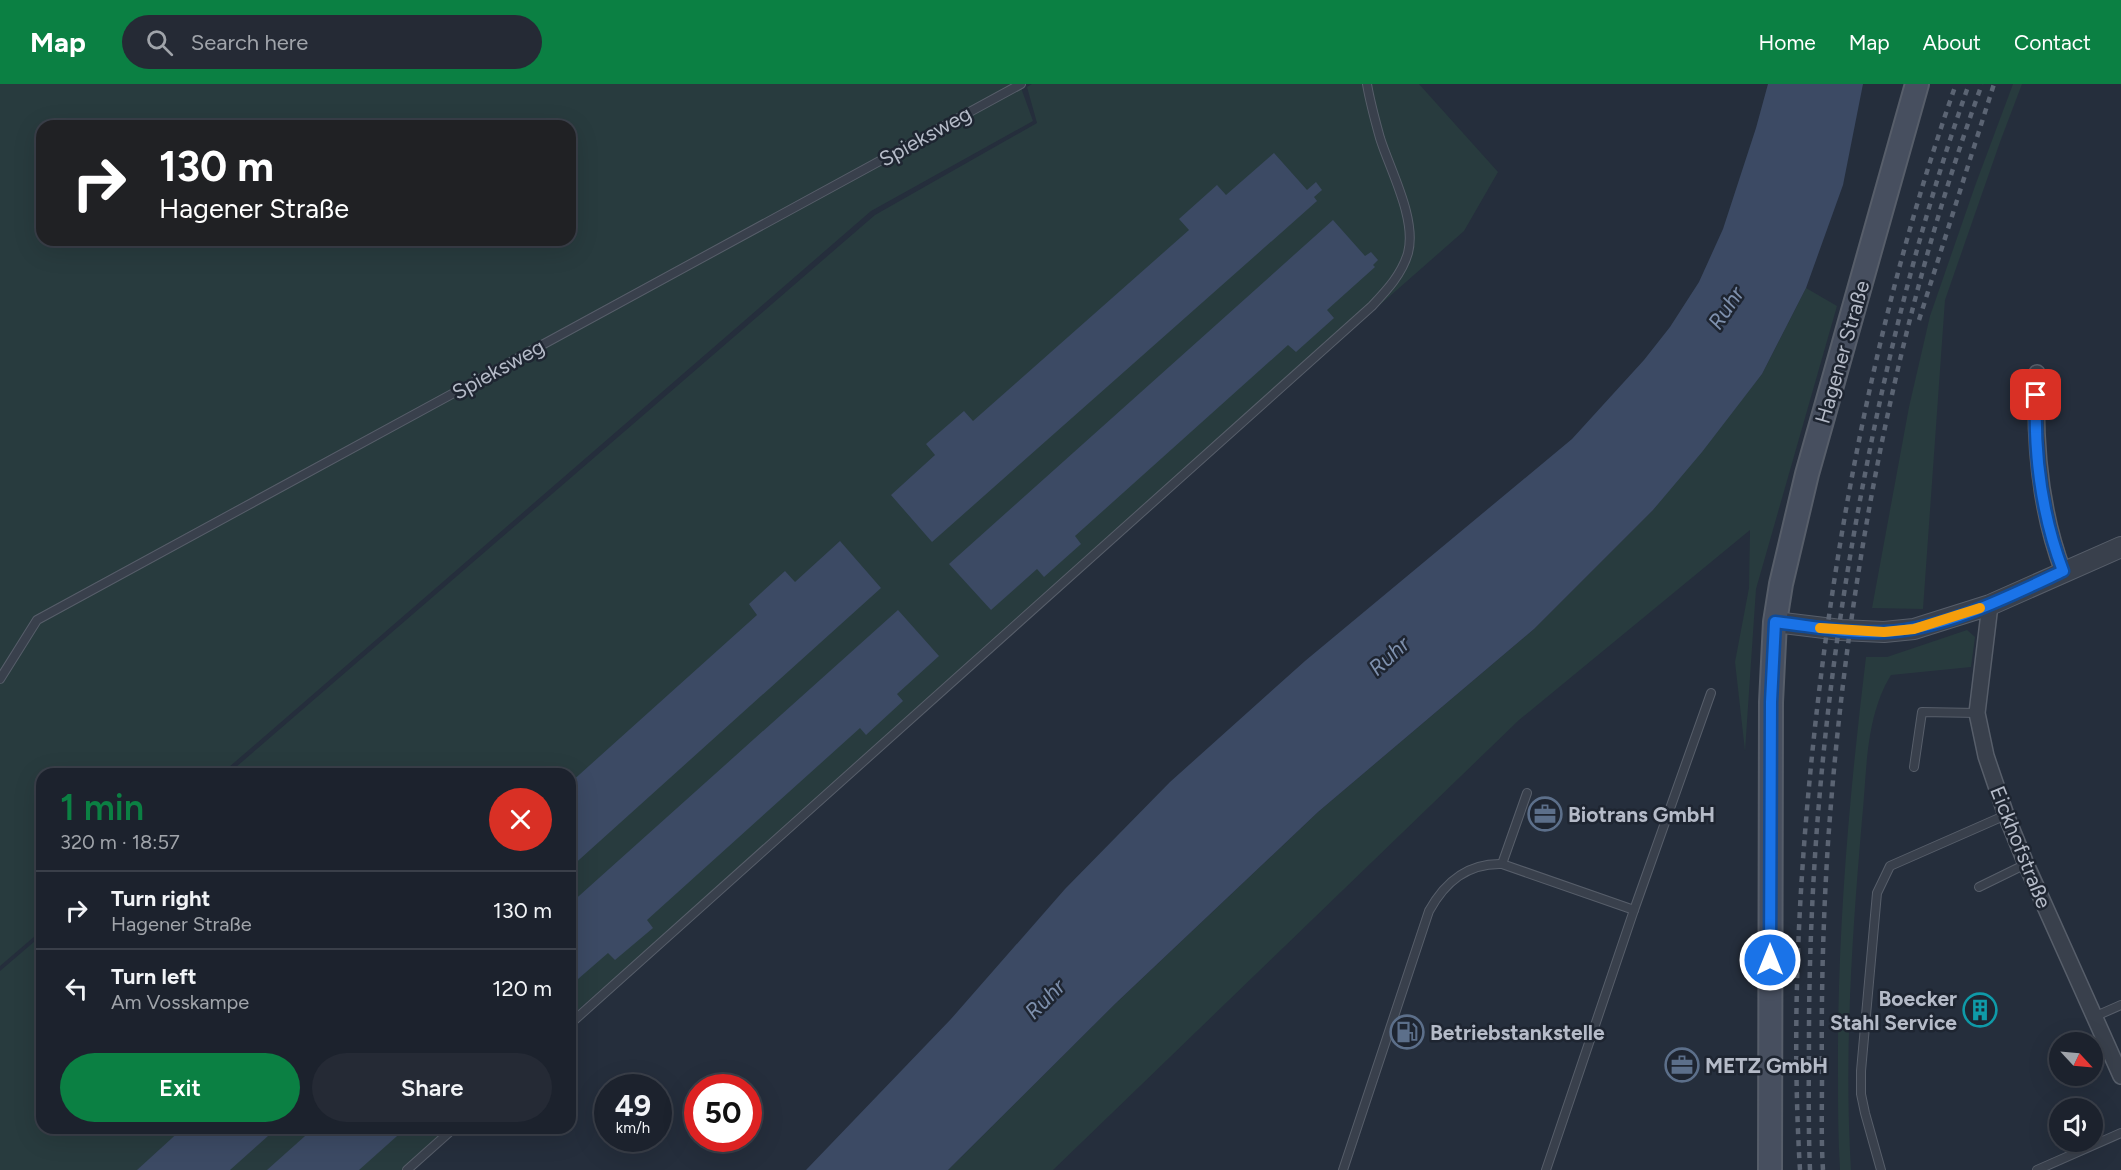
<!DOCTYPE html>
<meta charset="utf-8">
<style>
body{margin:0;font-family:Figtree,sans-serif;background:#252a35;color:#f1f3f6;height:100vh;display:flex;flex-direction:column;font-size:22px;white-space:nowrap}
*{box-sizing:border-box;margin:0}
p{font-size:20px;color:#a0a4aa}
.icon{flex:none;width:33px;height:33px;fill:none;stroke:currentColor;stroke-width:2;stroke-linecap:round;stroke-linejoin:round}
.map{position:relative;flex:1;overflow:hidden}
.sheet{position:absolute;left:36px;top:684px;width:540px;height:366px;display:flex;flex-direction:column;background:#1c222d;border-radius:18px;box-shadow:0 6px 24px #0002,0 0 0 2px #3a3f49}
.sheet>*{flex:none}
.top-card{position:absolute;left:36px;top:36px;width:540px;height:126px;border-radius:18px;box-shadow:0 6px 24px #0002,0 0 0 2px #3a3f49;background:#202124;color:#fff;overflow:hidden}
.needle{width:39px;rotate:116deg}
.tools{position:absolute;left:2049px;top:948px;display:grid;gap:12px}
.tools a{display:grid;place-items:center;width:54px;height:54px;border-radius:50%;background:#1c222d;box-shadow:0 6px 24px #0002,0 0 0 2px #3a3f49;font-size:30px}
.speed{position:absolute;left:594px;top:990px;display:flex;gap:12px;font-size:30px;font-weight:700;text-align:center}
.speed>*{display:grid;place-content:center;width:78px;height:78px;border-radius:50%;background:#1c222d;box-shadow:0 6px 24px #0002,0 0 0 2px #3a3f49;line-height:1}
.speed small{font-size:15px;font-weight:400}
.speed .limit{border:9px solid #d22;background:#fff;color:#111}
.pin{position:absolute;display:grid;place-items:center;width:51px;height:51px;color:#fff;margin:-26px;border-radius:12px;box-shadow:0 3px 9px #0006}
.me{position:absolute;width:66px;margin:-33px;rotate:0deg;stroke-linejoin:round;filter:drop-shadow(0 0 4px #0008)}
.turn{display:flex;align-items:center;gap:21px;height:126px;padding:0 24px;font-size:27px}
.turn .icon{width:78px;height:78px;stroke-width:2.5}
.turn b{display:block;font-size:42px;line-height:51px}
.round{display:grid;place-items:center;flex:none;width:63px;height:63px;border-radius:32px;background:#252a35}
.summary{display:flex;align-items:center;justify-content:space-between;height:102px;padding:0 24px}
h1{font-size:36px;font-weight:600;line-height:45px;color:#0b8043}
.cta{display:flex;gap:12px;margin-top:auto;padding:12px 24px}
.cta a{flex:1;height:69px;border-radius:36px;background:#0b8043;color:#fff;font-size:24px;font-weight:600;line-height:69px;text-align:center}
.cta a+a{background:#252a35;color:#f1f3f6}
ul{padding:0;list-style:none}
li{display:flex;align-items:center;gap:18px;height:78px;padding:0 24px;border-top:2px solid #3a3f49}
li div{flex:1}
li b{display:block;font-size:22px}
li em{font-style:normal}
header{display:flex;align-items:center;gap:36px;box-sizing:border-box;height:84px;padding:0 30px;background:#0b8043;color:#fff}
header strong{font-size:28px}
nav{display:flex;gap:33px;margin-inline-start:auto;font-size:21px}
.search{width:420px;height:54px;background:#252a35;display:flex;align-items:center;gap:15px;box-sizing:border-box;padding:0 21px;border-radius:33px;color:#a0a4aa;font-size:22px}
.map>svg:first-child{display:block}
.green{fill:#283b3e;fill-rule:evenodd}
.water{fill:#3c4a64}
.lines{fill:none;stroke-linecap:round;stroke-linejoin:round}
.service-casing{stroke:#575e6a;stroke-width:10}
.minor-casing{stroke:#575e6a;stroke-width:18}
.tertiary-casing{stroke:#575e6a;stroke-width:22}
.secondary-casing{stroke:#575e6a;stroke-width:26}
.service{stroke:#39404c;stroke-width:8}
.minor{stroke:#39404c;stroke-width:15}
.tertiary{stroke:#39404c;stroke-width:20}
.secondary{stroke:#474f5f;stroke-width:22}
.rail{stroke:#5b6473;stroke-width:4.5;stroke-dasharray:6 6;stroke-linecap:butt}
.route-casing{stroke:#114b97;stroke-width:15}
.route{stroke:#1a73e8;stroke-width:10}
.slow{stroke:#f59e0b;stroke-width:10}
.labels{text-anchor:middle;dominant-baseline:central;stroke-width:5;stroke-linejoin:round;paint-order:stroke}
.street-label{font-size:21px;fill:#b5bbc8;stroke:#1e2531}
.poi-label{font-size:21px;font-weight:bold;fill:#b5bbc8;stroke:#1e2531;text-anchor:start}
.water-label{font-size:22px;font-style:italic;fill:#7e90ad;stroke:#1e2531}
</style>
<header>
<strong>Map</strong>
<div class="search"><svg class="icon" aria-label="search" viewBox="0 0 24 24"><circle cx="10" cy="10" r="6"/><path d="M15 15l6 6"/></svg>Search here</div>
<nav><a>Home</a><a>Map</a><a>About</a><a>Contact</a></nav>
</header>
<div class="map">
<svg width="2121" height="1086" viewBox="0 0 2121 1086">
<rect width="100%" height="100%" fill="#252e3c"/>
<g class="green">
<path d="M0,0H1021L1020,1L1033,37L871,127L221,690H42V846L0,882ZM42,42H570V156H42Z"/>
<path d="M1032,0H1419L1498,88L1464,147L570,933V690H228L875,131L1037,39L1027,3Z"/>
<path d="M2013,0H2022L2000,58L1945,216L1923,525L1872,524L1909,323L1930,232L1975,102Z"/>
<path d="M1806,204L1837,222L1756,505L1745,667L1735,578L1749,504L1750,446L1519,636L1053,1086H948L1116,919L1318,728L1534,545L1653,426L1762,290Z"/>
<path d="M1967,546L1975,553L1971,583L1891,591C1865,633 1867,688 1862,736C1852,852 1844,970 1851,1086H1840C1838,1054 1838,1022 1838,990C1837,851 1849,712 1866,573H1887Z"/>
<path d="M42,851V1044H449L404,1086H0V887Z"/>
</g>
<g class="water">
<path d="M1768,0H1863L1843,101L1806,204L1762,290L1702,368L1653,426L1534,545L1318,728L1116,919L948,1086H806L951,935L1065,805L1170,698L1305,577L1572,355L1644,276L1670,243L1699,198L1723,145L1756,44Z"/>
<path d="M1274,69L1307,106L1316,98L1322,106L1314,113L1317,117L932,458L891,411L935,371L926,360L964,327L973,337L1189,146L1179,135L1217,101L1226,111Z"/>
<path d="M1333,136L1365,172L1371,168L1378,176L1373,181L1375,183L1327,226L1334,234L1296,268L1288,261L1075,452L1081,460L1044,493L1037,485L991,526L949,480Z"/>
<path d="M840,457L881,504L570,784V699L757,531L749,520L785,487L795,498Z"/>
<path d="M898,526L939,572L897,610L903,617L866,651L860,644L647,836L653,844L615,876L608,869L570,902V820Z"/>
<path d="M183,1044H277L230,1086H137Z"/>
<path d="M314,1044H406L359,1086H267Z"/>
</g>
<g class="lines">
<defs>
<g id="service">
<path d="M0,595L37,536L1021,0"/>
<path d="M1914,683L1922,628L1977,629"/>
<path d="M1502,780L1527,709"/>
<path d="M1979,803L2026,780"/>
<path d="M1634,826L1711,609"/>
<path d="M2096,932L2121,921"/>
<path d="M570,940L1372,222C1387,206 1402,190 1408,169C1417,135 1390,86 1380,54C1375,36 1370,18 1367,0"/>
<path d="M407,1086L454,1044"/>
<path d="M1343,1086L1429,827C1445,798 1467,779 1502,780L1634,826L1546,1086"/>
<path d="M1881,1086L1865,1029L1861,1010V987L1877,809L1890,782L2006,731"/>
<path d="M2037,1086L2121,1049"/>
</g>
<g id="minor">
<path d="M2037,289C2034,356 2039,424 2063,487"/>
<path d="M1990,521L1977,629L1986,672L2006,731L2026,780L2121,992"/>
</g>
<path id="tertiary" d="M1775,538L1841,546L1884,548L1914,545L1990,521L2121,463"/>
<path id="secondary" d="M1770,1086L1771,618L1775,538L1781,500L1807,390L1917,0"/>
</defs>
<use href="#service" class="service-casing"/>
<use href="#minor" class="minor-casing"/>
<use href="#tertiary" class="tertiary-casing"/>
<use href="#secondary" class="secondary-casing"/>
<use href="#service" class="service"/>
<use href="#minor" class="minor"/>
<use href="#tertiary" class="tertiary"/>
<use href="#secondary" class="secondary"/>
<g class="rail">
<path d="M1919,236L1994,0"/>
<path d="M1800,1086C1791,939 1799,790 1815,643C1839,425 1883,207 1956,0"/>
<path d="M1810,1086C1808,1038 1809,990 1809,942C1810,753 1830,566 1867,380C1892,252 1925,124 1969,0"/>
<path d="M1823,1086C1821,1055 1822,1023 1822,992C1821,914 1823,837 1828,759C1846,502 1894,242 1982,0"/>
</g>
</g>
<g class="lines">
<defs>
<path id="route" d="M1770,876L1771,618L1775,538C1811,542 1849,550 1885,548C1945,545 2010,512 2063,487C2042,432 2034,370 2036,311"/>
</defs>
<use href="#route" class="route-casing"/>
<use href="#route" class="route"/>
<path class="slow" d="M1820,544L1884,548L1914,545L1980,524"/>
</g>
<defs>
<symbol id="office-ring" viewBox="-11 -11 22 22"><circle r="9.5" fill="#1e2531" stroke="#5c6f8a" stroke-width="1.5"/><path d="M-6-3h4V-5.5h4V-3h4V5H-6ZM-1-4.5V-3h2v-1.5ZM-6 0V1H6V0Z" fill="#5c6f8a"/></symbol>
<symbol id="building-ring" viewBox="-11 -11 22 22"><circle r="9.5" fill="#1e2531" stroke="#0f9aa8" stroke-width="1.5"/><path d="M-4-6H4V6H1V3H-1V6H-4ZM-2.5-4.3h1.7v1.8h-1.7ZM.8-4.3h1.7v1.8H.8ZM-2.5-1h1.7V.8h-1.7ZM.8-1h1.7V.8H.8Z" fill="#0f9aa8"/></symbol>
<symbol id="fuel-ring" viewBox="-11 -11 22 22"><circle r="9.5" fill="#1e2531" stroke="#5c6f8a" stroke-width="1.5"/><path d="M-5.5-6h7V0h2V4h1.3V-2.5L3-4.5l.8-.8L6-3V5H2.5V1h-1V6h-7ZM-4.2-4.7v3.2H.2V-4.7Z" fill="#5c6f8a"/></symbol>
</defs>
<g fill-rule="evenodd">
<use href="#office-ring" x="1526" y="711" width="38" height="38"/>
<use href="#building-ring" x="1961" y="907" width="38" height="38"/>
<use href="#fuel-ring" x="1388" y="929" width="38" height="38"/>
<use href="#office-ring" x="1663" y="962" width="38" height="38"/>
</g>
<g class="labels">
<g class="street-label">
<text transform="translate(925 52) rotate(-29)">Spieksweg</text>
<text transform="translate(1842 268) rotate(-74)">Hagener Straße</text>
<text transform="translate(498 285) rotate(-29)">Spieksweg</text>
<text transform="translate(2021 763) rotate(68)">Eickhofstraße</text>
</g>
<g class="poi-label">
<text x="1568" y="730">Biotrans GmbH</text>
<text x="1957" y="914" text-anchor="end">Boecker<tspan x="1957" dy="24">Stahl Service</tspan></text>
<text x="1430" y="948">Betriebstankstelle</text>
<text x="1705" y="981">METZ GmbH</text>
</g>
<g class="water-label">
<text transform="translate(1726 224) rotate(-56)">Ruhr</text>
<text transform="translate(1389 572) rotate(-42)">Ruhr</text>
<text transform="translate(1045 915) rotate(-45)">Ruhr</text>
</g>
</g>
</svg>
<div class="tools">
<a><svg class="needle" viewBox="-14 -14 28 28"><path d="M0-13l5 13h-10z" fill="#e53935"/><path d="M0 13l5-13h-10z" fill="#a0a4aa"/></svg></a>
<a><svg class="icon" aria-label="sound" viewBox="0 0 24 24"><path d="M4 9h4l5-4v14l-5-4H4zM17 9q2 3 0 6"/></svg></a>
</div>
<div class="speed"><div>49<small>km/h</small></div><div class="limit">50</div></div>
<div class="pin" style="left:2036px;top:311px;background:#d93025"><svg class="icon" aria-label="arrive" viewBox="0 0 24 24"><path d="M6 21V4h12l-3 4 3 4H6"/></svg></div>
<svg class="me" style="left:1770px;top:876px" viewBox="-20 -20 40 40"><circle r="17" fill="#1a73e8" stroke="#fff" stroke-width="3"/><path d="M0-11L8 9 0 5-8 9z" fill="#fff"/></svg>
<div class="top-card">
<div class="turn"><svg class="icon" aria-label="right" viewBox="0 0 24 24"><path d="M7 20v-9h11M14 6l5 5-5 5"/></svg><div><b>130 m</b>Hagener Straße</div></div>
</div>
<section class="sheet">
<div class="summary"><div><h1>1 min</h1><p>320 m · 18:57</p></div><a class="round" style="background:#d93025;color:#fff"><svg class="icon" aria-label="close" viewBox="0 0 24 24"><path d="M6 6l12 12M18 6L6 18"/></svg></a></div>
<ul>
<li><svg class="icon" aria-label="right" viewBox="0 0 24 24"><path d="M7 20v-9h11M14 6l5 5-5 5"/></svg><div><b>Turn right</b><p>Hagener Straße</p></div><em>130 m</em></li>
<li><svg class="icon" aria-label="left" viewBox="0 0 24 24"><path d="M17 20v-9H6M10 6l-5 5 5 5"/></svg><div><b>Turn left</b><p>Am Vosskampe</p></div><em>120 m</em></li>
</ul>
<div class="cta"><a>Exit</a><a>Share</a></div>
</section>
</div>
